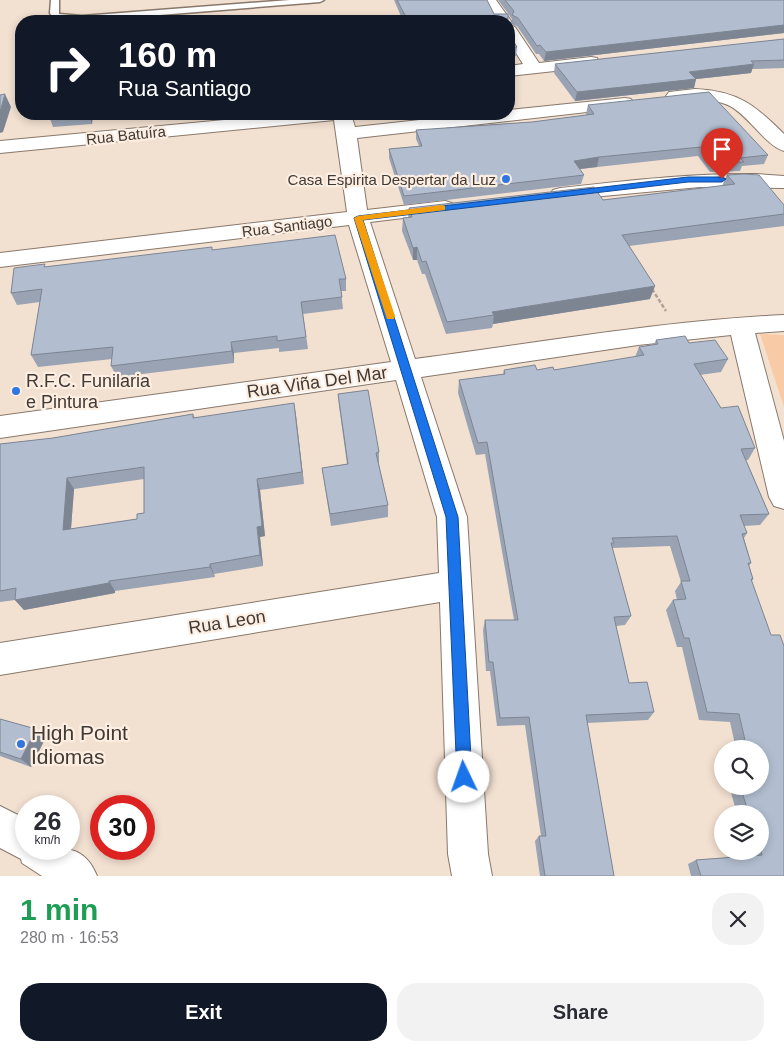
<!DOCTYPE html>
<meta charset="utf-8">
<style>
body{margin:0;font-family:Arial,sans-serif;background:#f2f2f3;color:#2b2b33;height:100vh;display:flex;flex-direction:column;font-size:19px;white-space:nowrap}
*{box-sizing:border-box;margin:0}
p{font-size:16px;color:#7c7c81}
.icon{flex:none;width:28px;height:28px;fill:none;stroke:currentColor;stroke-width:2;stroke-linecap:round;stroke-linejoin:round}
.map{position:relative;height:876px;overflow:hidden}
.side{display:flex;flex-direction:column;background:#fff;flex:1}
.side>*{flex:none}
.hud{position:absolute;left:15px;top:15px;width:500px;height:105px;border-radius:20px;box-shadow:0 2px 8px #0003;background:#111827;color:#fff;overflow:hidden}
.fabs{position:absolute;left:714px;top:740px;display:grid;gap:10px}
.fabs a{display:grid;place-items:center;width:55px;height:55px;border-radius:50%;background:#fff;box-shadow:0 2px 8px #0003;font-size:25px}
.speed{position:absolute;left:15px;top:795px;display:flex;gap:10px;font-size:25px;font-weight:700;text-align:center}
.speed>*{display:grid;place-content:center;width:65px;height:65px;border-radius:50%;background:#fff;box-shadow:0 2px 8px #0003;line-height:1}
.speed small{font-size:12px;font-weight:400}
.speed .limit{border:8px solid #d22;background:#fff;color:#111}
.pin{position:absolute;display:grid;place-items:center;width:42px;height:42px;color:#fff;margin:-51px -21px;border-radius:50% 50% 50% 0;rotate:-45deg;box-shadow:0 0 5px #0007}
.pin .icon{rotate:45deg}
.me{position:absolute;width:55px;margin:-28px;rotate:357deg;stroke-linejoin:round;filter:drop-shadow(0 0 4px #0008)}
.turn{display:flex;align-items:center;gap:18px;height:105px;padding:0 20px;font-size:22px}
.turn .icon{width:65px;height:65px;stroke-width:2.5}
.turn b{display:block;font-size:35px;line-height:42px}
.round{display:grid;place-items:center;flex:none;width:52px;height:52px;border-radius:20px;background:#f2f2f3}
.head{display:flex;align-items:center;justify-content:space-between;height:85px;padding:0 20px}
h1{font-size:30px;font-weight:700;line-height:38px;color:#1e9e55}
.action{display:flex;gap:10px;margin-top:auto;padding:10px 20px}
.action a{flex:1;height:58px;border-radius:20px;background:#111827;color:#fff;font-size:20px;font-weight:700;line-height:58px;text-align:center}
.action a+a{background:#f2f2f3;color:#2b2b33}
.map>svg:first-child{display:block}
.green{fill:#f8cba6}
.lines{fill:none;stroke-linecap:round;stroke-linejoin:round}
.lane-casing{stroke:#88786b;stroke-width:3}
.street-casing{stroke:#88786b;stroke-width:2}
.path{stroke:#afa296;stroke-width:2.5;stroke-dasharray:4 2;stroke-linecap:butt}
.lane{fill:#fff;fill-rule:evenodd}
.street{fill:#fff;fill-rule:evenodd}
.wall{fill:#99a3b3;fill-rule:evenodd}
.shaded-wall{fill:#7d8592}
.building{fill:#b2bed0;stroke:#7d8592;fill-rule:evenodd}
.route{fill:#1a73e8;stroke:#114b97}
.slow{fill:#f59e0b}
.poi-dot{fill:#3076e3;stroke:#fdeee2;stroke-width:2}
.labels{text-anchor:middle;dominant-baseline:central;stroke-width:4.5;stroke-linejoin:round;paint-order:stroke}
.far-street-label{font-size:15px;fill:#413a34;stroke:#fdeee2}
.far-poi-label{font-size:15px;fill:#413a34;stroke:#fdeee2;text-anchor:end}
.poi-label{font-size:18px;fill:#413a34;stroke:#fdeee2;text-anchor:start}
.street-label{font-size:18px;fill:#413a34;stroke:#fdeee2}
.near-poi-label{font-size:21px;fill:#413a34;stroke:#fdeee2;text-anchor:start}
</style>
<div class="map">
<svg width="784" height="876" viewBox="0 0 784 876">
<rect width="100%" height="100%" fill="#f2e0d1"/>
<path class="green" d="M760,334L784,335V407Z"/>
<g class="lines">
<defs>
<path id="lane" d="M51,0H59V14L82,16L290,0H324L320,2L85,21L53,18L50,13Z"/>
<g id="street">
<path d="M482,0H496L511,21L509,24V21H495Z"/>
<path d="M509,25L515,27L539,63L591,57L597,58L599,62L597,66L591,67L509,76V66L523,64L509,42Z"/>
<path d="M695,89C738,91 755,105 784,134V151C766,146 749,116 730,106C710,96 689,105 669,100L666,96L669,92Z"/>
<path d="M625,98L631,99L634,103L631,107L357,138L367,210L445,201L452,203L455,207L452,211L445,213L370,222L415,359C538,343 661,321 784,315V331L755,333L784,441V509L774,506L769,497L731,335L638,345L421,377L467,517L488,854L492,876H452L448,854L440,602L0,675V643L439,573L437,517L396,380L0,438V416L391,362L349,225L0,267V253L347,212L334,120L0,153V141L288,114H351L355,127L475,114H509V110Z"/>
<path d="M756,174L784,176V188L700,187L560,200L553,198L550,194L553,190L560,188C625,181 690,173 756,174Z"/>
<path d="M0,806L26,819V849C59,849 83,841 97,876H42L22,863L21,859L0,848Z"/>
</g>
</defs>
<use href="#lane" class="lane-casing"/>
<use href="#street" class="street-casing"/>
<path class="path" d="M652,289L666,311"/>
<use href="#lane" class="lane"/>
<use href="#street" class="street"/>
</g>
<g class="wall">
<path d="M394,0H487L494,14L508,21H403Z"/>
<path d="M498,0H784V33L544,61L539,54H536L517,26L511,24L512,19Z"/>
<path d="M509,34L517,47L516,56L509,57Z"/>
<path d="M784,39V68L752,69L751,73L696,79L694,88L575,101L554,73L555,64Z"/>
<path d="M588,105L768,155L764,164L742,166L740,171L710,172L698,156L579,169L584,175L581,184L404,205L389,158V149L419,146L416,139V130L532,122L586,115V114Z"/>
<path d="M49,114H93L92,124L53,127L49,116Z"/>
<path d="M727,175L784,205V226L629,246L650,299L493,324L492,328L446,334L425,274H422L417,260H413L402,231L403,218H408L409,208L603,200L722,186Z"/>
<path d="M212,250L346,279V291H341L343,309L303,314L308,349L279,352V348L234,353V363L117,377L111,366L112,359L38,367L31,355L40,302L17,305L11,293L46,267Z"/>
<path d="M656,340L689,343L728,359L721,372L700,375L721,408L755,448L748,460H746L769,514L760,525L744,526L747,533L744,538L751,563L749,566L753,579L752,581L784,876H691L688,864L696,860L750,856L749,851H760V814H737L730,789L734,786H760V749H736L730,722L699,720L682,647H677L666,610L673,600H677L675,591L681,582L670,546L612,548L631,616L625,625L616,626L629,683L654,712L648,720L587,723L614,876H540L535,841L539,836H541L525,725L497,726L490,671H486L483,630L485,620H514L485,454L476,455L458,393L459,380L503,374L504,370H554L635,357L639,347L654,345Z"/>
<path d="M338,394L379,452V465L388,505V517L331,526L322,468L347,464L339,406Z"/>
<path d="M294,403L304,484L260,490L265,536L260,537L263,566L214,574L215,577L115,591V593L24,610L15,600L0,602V444L53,438L193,414L195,418ZM144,479V513L137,519L71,529L74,489Z"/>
<path d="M0,719L36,729L46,737L31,767L0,756Z"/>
</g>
<g class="shaded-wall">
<path d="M784,25V33L544,61L546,52Z"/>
<path d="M754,64L751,73L688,80L696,79L694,88L575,101L577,92L689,72Z"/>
<path d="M5,94L11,107L3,132L0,133V112Z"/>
<path d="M88,114H93L92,124Z"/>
<path d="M185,114H197L185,115Z"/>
<path d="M599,157L597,167L572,170L574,161Z"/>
<path d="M417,247V260H413V248Z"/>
<path d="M655,286L650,299L493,324L494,315L492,312Z"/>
<path d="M231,342L234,353V363L232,351Z"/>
<path d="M294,403L296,415L304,484L302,472Z"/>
<path d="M67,478L74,489L70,541L63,530Z"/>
<path d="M257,479L260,490L265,536L260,537L263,566L260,555L257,527Z"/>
<path d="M210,564L214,574L215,577L210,567Z"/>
<path d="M109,581L115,591V593L24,610L15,600Z"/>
<path d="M36,729L46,737L31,767L21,759Z"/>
</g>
<g class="building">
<path d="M397,0H487L494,14H508V21H422V20L408,21Z"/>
<path d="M505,0H784V25L546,52L540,45L537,46L518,18L512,15L514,11Z"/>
<path d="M509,34L517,47L509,48Z"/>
<path d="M784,39V60L751,61L754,64L689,72L696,79L577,92L555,64Z"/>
<path d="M709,92L768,155L740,158L744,162L713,163L701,147L599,157L574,161L584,175L404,196L389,149L422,146L416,130L532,122L594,114L588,105Z"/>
<path d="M5,94L0,112V95Z"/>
<path d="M49,114H78L49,116Z"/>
<path d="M744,174L759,175L784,205V214L622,235L655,286L492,312L494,315L447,322L426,261L422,262L417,247L413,248L403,218L412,217L409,208L594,187L603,200L735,184L727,175Z"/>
<path d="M335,235L346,279H339L342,297L301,302L306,337L277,341V336L231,342L232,351L111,366L113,347L31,355L42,289L11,293L14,268L45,264L44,267L212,247V250Z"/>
<path d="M685,336L689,343L715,340L728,359L694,364L721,408L738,406L755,448L741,449L769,514L740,515L747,533L742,534L751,563H748L753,579H751L771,635H780L784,646V876H701L696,860L762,855L760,848V814H749L740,786H760V749H747L739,714L707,712L689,638H684L673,600L686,599L681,581H690L677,536L612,538L614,543H611L631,616L614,617L629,683L647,682L654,712L586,715L614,876H545L539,836H546L529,717L500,718L493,662H489L485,620H518L487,442L478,443L459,380L505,374L504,370L535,365L537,370L553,367L554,370L644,355L639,347L658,344L656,340Z"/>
<path d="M368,390L379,452L376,453L388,505L330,514L322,468L348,464L338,394Z"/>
<path d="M294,403L302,472L257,479L262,526L257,527L260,555L210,564V567L109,581V583L15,600L16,588L0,591V444L53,438L193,414V418ZM144,467V513L137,514V519L63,530L67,478Z"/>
<path d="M0,719L36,729L21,759L0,752Z"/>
</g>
<path class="route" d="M688,177H722L726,179L722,182H688L363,220L458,517L472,777L470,782L464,785L459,782L457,777L446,517L354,218L358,216Z"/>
<path class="slow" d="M442,205L445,206V210L363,220L395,316L394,319H387L354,218L358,216Z"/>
<g class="poi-dot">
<circle cx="506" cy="179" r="5"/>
<circle cx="16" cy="391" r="5"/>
<circle cx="21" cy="744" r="5"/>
</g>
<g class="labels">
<g class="far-street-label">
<text transform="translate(126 135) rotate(-6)">Rua Batuíra</text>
<text transform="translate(287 226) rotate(-7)">Rua Santiago</text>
</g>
<g class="far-poi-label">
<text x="496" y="179">Casa Espirita Despertar da Luz</text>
</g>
<g class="poi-label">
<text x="26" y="381">R.F.C. Funilaria<tspan x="26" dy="21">e Pintura</tspan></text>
</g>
<g class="street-label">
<text transform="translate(317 382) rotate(-8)">Rua Viña Del Mar</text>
<text transform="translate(227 622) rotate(-9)">Rua Leon</text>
</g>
<g class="near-poi-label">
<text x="31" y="732">High Point<tspan x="31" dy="24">Idiomas</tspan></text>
</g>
</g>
</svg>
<div class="fabs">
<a><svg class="icon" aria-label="search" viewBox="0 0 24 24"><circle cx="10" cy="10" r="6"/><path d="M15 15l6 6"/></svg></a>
<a><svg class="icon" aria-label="layers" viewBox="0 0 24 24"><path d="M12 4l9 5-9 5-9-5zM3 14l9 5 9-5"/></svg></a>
</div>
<div class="speed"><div>26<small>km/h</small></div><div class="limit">30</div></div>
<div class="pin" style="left:722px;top:179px;background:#d93025"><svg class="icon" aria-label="arrive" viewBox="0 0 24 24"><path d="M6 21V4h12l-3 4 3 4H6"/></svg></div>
<svg class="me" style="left:464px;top:777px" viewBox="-20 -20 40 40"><circle r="19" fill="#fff"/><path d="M0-13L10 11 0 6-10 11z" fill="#1a73e8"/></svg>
<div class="hud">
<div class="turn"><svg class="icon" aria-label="right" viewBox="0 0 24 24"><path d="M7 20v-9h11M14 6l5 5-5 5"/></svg><div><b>160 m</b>Rua Santiago</div></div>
</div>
</div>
<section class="side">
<div class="head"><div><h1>1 min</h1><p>280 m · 16:53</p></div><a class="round"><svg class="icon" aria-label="close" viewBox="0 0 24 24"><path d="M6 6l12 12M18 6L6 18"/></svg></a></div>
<div class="action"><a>Exit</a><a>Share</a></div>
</section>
